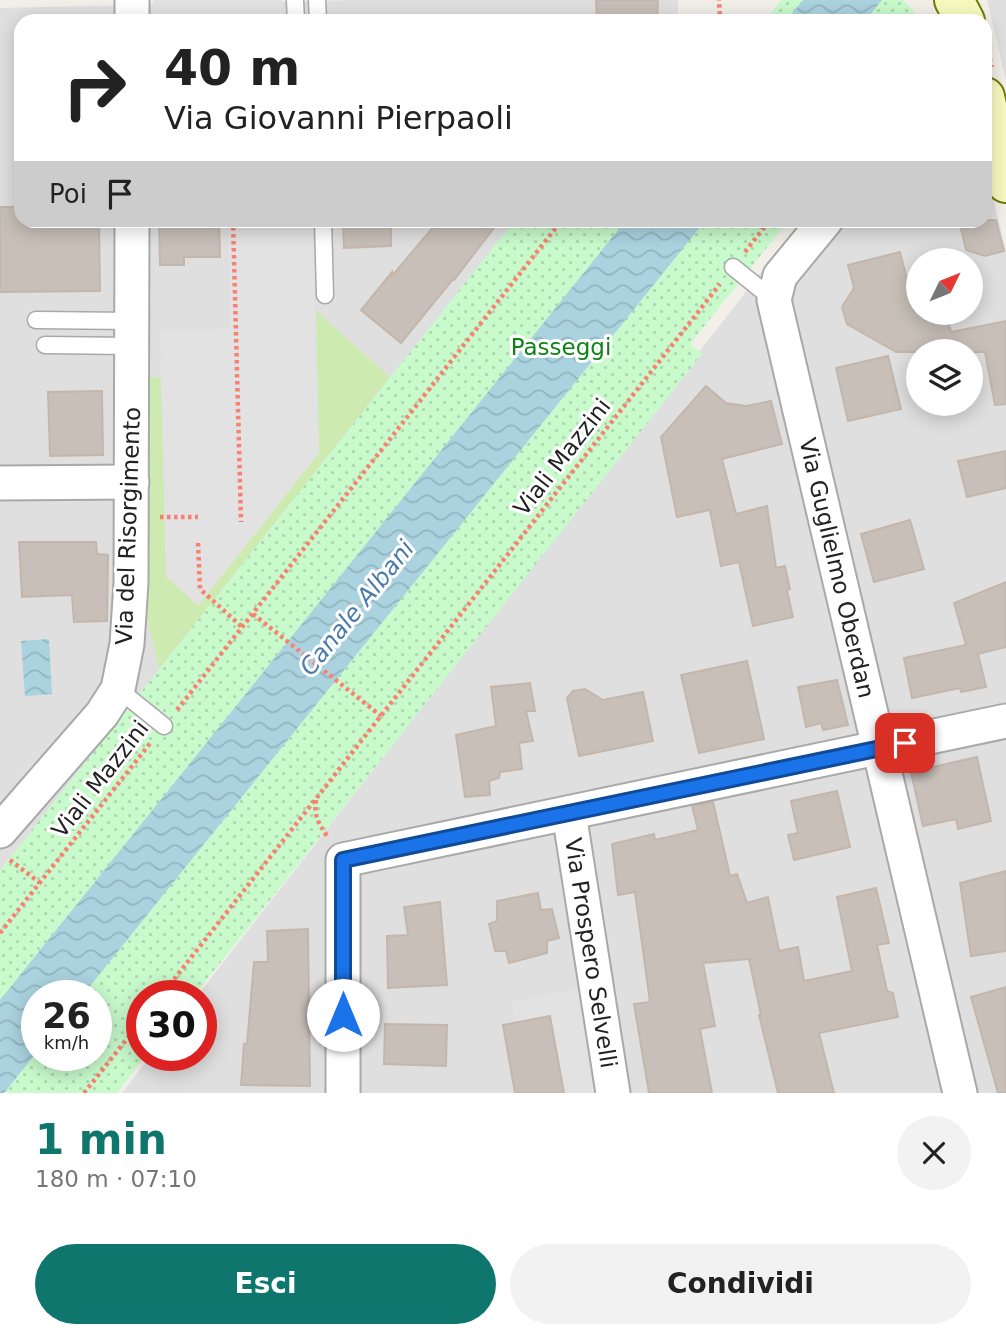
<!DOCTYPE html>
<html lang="it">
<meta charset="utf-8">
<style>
body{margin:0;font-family:"DejaVu Sans",sans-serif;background:#f2f2f2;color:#222;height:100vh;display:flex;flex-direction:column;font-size:26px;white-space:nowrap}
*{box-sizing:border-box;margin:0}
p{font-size:23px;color:#767676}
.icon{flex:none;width:38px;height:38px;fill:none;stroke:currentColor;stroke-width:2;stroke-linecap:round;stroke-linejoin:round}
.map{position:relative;height:1093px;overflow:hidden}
.side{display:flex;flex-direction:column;background:#fff;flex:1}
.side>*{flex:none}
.hud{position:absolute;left:14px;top:14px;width:978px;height:214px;border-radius:21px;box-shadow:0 4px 18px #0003;background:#fff;color:#222;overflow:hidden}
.needle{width:46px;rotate:47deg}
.tools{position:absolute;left:906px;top:248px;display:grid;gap:14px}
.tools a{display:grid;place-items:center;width:77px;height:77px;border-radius:50%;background:#fff;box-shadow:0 4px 18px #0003;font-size:35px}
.speed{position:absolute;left:21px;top:980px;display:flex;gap:14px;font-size:35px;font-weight:700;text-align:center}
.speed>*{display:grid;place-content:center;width:91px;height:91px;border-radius:50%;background:#fff;box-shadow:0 4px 18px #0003;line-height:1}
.speed small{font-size:18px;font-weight:400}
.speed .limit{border:10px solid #d22;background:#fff;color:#111}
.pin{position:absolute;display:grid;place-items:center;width:60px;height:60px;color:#fff;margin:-30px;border-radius:14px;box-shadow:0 4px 10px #0006}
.me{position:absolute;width:77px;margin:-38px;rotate:0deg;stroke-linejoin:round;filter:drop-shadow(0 0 5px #0008)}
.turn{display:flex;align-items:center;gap:24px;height:147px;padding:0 35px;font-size:32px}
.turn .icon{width:91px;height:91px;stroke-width:2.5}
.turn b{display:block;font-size:49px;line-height:60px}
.then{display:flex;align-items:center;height:66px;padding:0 35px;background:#0003;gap:14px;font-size:26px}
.round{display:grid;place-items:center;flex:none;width:74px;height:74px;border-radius:37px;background:#f2f2f2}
.head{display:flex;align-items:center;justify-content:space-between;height:119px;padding:0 35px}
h1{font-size:42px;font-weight:700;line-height:52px;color:#0f766e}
.action{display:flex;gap:14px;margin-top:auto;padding:14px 35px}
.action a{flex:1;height:80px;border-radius:42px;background:#0f766e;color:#fff;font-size:28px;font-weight:700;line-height:80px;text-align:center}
.action a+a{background:#f2f2f2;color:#222}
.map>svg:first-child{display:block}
.residential{fill:#e0dfdf;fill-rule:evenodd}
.grass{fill:#cdebb0}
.park{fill:url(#park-dots);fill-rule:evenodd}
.parking{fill:#e2e2e2}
.water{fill:url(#water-waves)}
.building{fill:#c7bfb8;stroke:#c4b6ab;stroke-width:2}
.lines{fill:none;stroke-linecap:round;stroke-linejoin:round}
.lane-casing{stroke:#a9a9a9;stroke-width:19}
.street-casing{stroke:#a9a9a9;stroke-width:37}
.secondary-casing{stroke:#707d05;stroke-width:42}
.path{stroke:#fa8072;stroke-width:4.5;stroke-dasharray:3.5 3.5;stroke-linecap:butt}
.lane{stroke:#fff;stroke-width:16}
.street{stroke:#fff;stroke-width:33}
.secondary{stroke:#f7fabf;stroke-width:38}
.route-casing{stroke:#114b97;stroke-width:18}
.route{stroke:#1a73e8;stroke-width:12}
.labels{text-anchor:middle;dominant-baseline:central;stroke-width:6;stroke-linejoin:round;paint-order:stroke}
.park-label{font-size:23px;fill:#0c8416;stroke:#fff}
.street-label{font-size:23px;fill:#222;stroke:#fff}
.water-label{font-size:24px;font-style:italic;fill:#4a7aab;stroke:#fff}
</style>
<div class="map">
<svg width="1006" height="1093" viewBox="0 0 1006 1093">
<defs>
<pattern id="park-dots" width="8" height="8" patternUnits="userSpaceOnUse" patternTransform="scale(1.75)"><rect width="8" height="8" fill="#c8facc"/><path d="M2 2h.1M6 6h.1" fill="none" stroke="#acd6af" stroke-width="1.8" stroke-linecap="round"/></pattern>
<pattern id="water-waves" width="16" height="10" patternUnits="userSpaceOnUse" patternTransform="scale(1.75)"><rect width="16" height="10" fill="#aad3df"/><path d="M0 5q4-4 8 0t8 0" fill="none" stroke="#92b5bf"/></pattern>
</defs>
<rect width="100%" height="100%" fill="#f2efe9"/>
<g class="residential">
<path d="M358,0H678V21H21V220L522,221L0,881V8Z"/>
<path d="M987,0H1006V81Z"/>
<path d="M985,165L1006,251V1093H122L151,1055H201V996H197L801,221L985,220ZM919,261H971V313H919ZM919,352H971V404H919Z"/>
</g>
<path class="grass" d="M316,311L390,377L159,669L145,608L144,378L161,377L166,576L319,453Z"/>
<g class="park">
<path d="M781,0H903L918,16L920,21H671L769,16Z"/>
<path d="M514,221H788L690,344L702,354L194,996H142V1055H146L117,1093H0V870ZM37,996H96V1055H37Z"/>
</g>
<g class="parking">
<path d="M153,0H282L283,21H154Z"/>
<path d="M228,221H313L319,453L198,606L166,576L160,331L231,329Z"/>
<path d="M589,987L606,1093H561L515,1023L512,1002Z"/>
</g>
<g class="water">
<path d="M803,0H882L865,21H786Z"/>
<path d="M626,220L705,221L82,996H37V1052L4,1093H0V1000Z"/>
<path d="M49,639L52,694L25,696L21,641Z"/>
</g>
<g class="building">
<path d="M596,0H658L657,21H597Z"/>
<path d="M0,207H21V220H99L100,291L0,292Z"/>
<path d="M159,220H219L220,257H184V265H160Z"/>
<path d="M343,220H391V246L344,248Z"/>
<path d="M439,220H500L454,280L453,279L401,343L361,310L392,272V276Z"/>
<path d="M959,220H996L1004,251L985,256L966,250Z"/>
<path d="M900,252L914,307L919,306V313H946L951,332L1006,321V404L995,405L985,352H896L847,324L842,307L854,288L848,265Z"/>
<path d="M888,356L901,409L848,421L836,368Z"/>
<path d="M706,386L726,403L746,406L771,401L782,444L722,459L736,514L767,506L776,568L785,566L790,589L787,590L793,617L753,626L739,562L721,566L710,510L677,517L661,437Z"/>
<path d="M102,391L103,455L50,456L48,392Z"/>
<path d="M1006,451V488L967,497L958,461Z"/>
<path d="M910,520L924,569L874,582L861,534Z"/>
<path d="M19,542H96L97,554L108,555L107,621L74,622L72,595L22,597Z"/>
<path d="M1006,582V647L978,654L986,687L961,692L960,688L912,698L904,658L966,645L954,603Z"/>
<path d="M747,661L764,739L699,753L681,675Z"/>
<path d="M837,680L848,725L823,730L821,723L806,727L798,687Z"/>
<path d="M530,683L535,711H526L533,741L519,743L522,769L500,772L499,778L489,781L490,795L465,797L456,735L496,726L491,687Z"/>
<path d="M585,689L603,700L643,692L653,741L579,756L567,698L573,691Z"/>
<path d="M977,757L991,821L958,829L956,819L923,826L911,772Z"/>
<path d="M837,791L850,847L794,860L788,835L798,833L791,801Z"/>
<path d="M713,802L730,876L737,874L747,903L768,897L779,951L798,947L804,981L852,971L837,897L876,888L889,943L877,945L887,991L893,993L898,1017L819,1033L834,1093H778L759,1015H761L749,959L703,963L715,1026L700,1029L712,1093H649L634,1004L650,1002L635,892L618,895L612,844L654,834L655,840L698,830L692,806Z"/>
<path d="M1006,871V951L971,956L960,883Z"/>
<path d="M538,893L541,910L552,909L559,938L547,941V953L509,963L506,951H495L489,924L497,921V901Z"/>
<path d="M440,902L447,985L388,988L387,936L408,935L404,907Z"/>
<path d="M308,929L310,1086L241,1085L244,1044H247L254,962H268L267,931Z"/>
<path d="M1006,987V1093H998L971,997Z"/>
<path d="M550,1016L564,1093H515L503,1025Z"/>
<path d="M385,1024L447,1025L446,1066L384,1064Z"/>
</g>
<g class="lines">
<defs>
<g id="lane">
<path d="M295,0L296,21"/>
<path d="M317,0L318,21"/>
<path d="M323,220L325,295"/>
<path d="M733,267L774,300"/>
<path d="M36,320L132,321"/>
<path d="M45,345L132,346"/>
<path d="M118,689L164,726"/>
</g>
<g id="street">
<path d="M132,21V0"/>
<path d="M826,220L780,276L774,300L960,1093"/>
<path d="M0,483L132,482"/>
<path d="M569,813L613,1093"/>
<path d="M0,831L102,714L118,689L127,644L131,583L132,220"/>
<path d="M343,1093V860L1006,721"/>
</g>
<g id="secondary">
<path d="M954,0L965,21"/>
<path d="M985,97L1006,183"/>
</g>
</defs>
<use href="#lane" class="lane-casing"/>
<use href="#street" class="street-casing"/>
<use href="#secondary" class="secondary-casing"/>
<g class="path">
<path d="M718,21L720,18L719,0"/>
<path d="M986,45L992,67"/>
<path d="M233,220L241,522"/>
<path d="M745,252L770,220"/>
<path d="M160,517H198"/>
<path d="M198,543L200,589L242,627"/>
<path d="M253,614L381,716"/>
<path d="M177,710L562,220"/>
<path d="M316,800C314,817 318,822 327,836"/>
<path d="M10,860L40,883"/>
<path d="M0,933L152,741"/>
<path d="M161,996L720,284"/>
<path d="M84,1093L142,1020"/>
</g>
<use href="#lane" class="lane"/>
<use href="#street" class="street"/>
<use href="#secondary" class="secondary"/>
</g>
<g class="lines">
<defs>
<path id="route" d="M343,1015V860L905,743"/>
</defs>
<use href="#route" class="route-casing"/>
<use href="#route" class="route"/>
</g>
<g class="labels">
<g class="park-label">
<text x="561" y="347">Passeggi</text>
</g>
<g class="street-label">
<text transform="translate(562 457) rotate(-52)">Viali Mazzini</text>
<text transform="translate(128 526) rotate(-88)">Via del Risorgimento</text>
<text transform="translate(837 568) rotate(77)">Via Guglielmo Oberdan</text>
<text transform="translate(100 779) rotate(-52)">Viali Mazzini</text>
<text transform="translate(591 953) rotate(81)">Via Prospero Selvelli</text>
</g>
<g class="water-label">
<text transform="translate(357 608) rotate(-51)">Canale Albani</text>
</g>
</g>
</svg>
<div class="tools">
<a><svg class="needle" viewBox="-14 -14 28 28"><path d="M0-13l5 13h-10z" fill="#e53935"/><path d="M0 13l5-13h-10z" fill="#767676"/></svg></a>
<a><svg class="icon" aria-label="layers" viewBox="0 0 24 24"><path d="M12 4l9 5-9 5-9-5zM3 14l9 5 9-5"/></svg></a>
</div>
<div class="speed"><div>26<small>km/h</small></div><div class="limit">30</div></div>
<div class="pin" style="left:905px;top:743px;background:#d93025"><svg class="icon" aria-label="arrive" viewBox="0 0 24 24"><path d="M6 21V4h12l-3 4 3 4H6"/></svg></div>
<svg class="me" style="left:343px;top:1015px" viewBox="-20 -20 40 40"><circle r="19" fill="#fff"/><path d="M0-13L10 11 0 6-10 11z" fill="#1a73e8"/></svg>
<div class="hud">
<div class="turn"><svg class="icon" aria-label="right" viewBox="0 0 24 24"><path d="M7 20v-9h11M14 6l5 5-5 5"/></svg><div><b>40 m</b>Via Giovanni Pierpaoli</div></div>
<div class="then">Poi<svg class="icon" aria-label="arrive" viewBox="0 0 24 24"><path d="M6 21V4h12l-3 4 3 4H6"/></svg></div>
</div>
</div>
<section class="side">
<div class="head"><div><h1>1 min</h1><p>180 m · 07:10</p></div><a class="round"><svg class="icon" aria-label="close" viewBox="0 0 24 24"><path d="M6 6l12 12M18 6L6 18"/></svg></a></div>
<div class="action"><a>Esci</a><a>Condividi</a></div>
</section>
